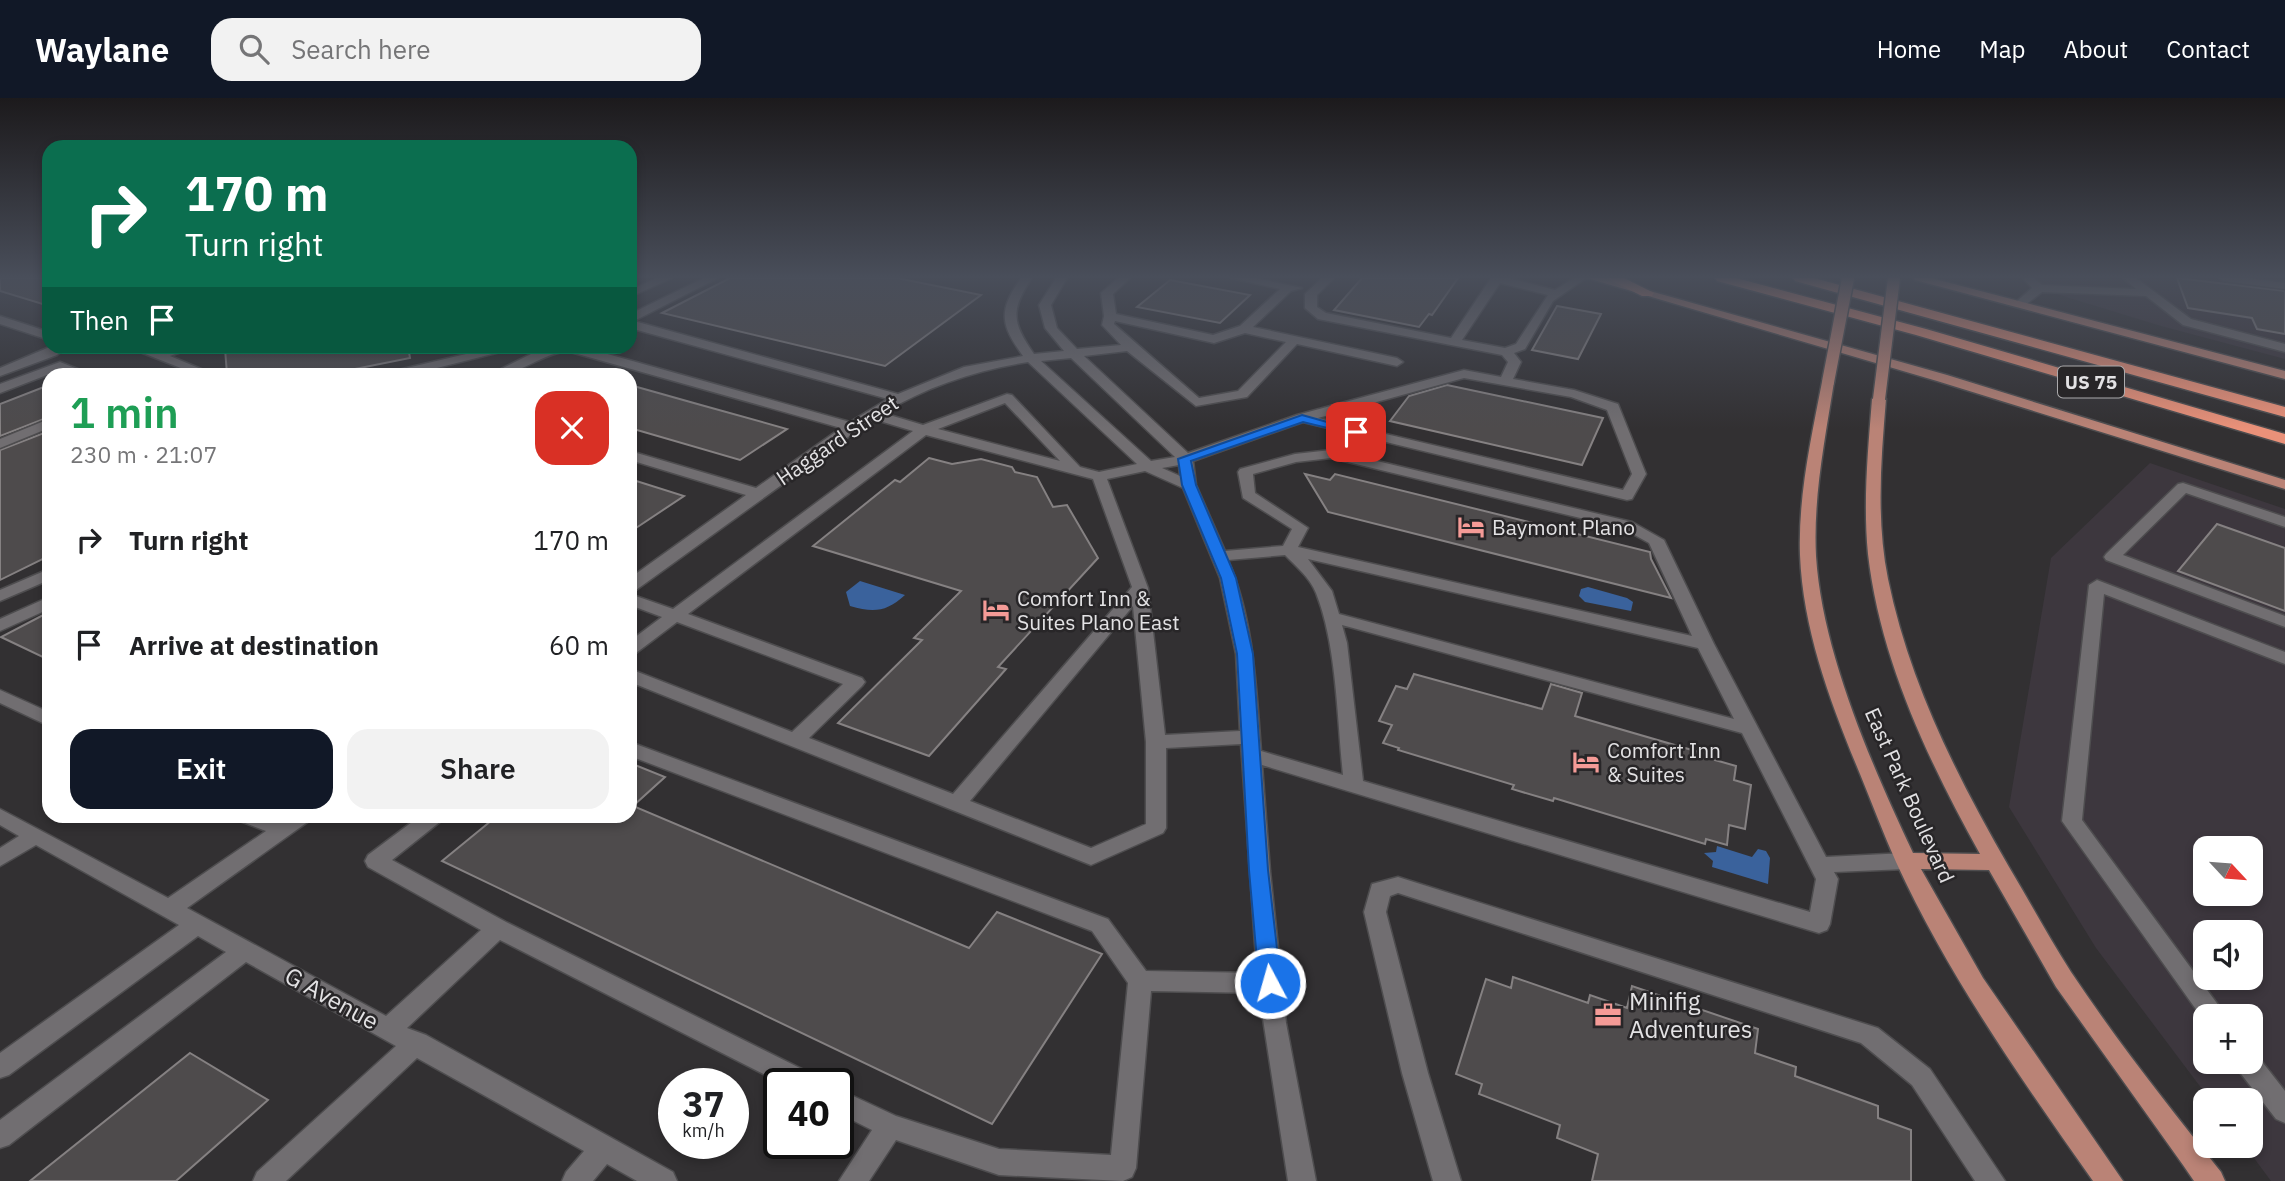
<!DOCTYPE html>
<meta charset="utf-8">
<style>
body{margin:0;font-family:"IBM Plex Sans",sans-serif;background:#f2f2f2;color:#202124;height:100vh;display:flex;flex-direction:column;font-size:26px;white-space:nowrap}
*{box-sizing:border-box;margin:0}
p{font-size:23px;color:#757577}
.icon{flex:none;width:38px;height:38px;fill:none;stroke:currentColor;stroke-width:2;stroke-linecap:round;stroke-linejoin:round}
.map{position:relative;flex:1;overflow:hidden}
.details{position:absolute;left:42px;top:270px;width:595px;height:455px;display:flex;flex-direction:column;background:#fff;border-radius:21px;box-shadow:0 4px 10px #0003}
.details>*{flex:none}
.banner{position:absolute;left:42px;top:42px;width:595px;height:214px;border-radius:21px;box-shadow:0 4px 10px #0003;background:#0b6e4f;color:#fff;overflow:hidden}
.needle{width:46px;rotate:116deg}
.tools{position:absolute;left:2193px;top:738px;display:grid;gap:14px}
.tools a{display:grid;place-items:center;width:70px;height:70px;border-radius:14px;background:#fff;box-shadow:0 4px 10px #0003;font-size:35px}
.speed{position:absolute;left:658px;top:970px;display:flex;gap:14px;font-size:35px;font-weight:700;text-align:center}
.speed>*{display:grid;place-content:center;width:91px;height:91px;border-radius:50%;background:#fff;box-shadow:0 4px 10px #0003;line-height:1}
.speed small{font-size:18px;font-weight:400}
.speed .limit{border:4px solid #111;border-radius:10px;background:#fff;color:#111}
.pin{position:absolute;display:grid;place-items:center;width:60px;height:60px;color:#fff;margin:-30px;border-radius:14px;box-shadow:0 4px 10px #0006}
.me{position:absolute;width:77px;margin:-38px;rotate:354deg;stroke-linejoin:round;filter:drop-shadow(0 0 5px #0008)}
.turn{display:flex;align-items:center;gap:24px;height:147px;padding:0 28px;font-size:32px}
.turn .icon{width:91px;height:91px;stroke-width:2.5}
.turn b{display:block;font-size:49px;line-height:60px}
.then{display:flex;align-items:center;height:66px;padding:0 28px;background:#0003;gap:14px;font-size:26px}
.round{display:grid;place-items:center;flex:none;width:74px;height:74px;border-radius:21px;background:#f2f2f2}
.overview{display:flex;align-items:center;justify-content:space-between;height:119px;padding:0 28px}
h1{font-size:42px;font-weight:600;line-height:52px;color:#1e9e55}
.cta{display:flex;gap:14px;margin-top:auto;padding:14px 28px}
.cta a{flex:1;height:80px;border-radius:21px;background:#111827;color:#fff;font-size:28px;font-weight:600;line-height:80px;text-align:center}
.cta a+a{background:#f2f2f2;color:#202124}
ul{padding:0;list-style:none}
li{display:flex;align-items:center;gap:21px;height:105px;padding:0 28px}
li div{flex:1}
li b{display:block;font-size:26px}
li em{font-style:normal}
header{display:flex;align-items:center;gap:42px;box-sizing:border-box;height:98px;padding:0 35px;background:#111827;color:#fff}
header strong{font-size:33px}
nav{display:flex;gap:38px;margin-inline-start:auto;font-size:24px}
.search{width:490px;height:63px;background:#f2f2f2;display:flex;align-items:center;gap:18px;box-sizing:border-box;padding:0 24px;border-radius:21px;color:#757577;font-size:26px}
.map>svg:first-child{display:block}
.built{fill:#3d373e;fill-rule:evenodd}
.water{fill:#3a629c}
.building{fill:#4e4b4c;stroke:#858182;stroke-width:2}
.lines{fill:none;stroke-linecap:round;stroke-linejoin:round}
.minor-casing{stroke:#4e4d4f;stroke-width:3}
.major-casing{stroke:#4e4d4f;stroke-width:3}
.highway-casing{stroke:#4e4d4f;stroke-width:3}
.minor{fill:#716e71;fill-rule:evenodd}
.major{fill:#ba8376;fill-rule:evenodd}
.highway{fill:#ea9179;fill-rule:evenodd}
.major-bridge-casing{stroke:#4e4d4f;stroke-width:15;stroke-linecap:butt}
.major-bridge{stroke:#ba8376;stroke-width:12}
.route{fill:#1a73e8;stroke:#114b97;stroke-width:2}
.labels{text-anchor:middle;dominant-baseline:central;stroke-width:5;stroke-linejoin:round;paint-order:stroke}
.shield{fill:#282628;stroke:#abaaac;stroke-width:2}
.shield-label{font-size:19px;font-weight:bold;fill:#e3e2e4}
.street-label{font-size:21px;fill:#e3e2e4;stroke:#282628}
.poi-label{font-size:21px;fill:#e3e2e4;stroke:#282628;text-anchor:start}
.near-street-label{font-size:24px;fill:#e3e2e4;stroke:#282628}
.near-poi-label{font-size:24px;fill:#e3e2e4;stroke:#282628;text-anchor:start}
</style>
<header>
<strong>Waylane</strong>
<div class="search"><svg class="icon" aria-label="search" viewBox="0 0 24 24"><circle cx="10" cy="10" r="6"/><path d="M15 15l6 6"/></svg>Search here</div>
<nav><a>Home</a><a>Map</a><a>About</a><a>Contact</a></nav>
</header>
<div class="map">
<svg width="2285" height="1083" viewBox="0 0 2285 1083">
<rect width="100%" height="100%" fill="#323032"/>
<g class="built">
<path d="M2022,180H2285V261L2161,228L2030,188Z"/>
<path d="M2150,365L2285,411V1083H2271L2245,1048H2250V1003H2211L2096,850L2009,709L2051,460ZM2205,751H2250V796H2205ZM2205,835H2250V880H2205ZM2205,919H2250V964H2205Z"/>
</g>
<g class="water">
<path d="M860,483L905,497C886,514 874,515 850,508L846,494Z"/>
<path d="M1588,489L1627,500L1633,504L1631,513L1585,504L1579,498L1581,491Z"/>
<path d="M1717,748L1752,759L1758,751L1766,753L1770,760L1768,786L1712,769L1713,763L1704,755L1716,754Z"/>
</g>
<g class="building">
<path d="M0,180H49V208L0,193Z"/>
<path d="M730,180H897L981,197L885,268L662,215Z"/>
<path d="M1362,180H1458L1432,217L1429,216L1419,229L1334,212Z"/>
<path d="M2177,180L2285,193V236L2257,231L2252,220L2188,210Z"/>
<path d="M1170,182L1250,197L1220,225L1137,209Z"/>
<path d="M1557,208L1601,216L1578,261L1532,252Z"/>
<path d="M237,248H408L410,260L330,276H227L225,251Z"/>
<path d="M49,287V319L0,338V306Z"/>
<path d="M630,287L701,307L787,331L740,362L630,330Z"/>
<path d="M1447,287L1603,320L1582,367L1390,323L1409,298Z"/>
<path d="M49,333V458L0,482V352Z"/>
<path d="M929,360L952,366L981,361L1012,369L1015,374L1037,379L1053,409L1067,407L1098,460L998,569L1006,571L929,658L838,625L922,542L914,540L961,493L813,448L895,382L900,384Z"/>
<path d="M1305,376L1330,382L1335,376L1650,454L1651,461L1671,500L1328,414Z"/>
<path d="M630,381L684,398L630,434Z"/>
<path d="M2217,426L2285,450V513L2178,473Z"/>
<path d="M49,514V562L1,539Z"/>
<path d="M1414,576L1538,610L1542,611L1551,586L1582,595L1575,618L1716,659L1715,662L1736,668L1734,682L1751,687L1745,731L1729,727L1727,747L1706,741L1705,746L1554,700L1553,703L1512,691L1514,687L1398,652L1399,650L1383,645L1392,627L1379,623L1396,588L1407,591Z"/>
<path d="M630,665L665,679L633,708L969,850L997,814L1102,856L992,1026L442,763L497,718H630Z"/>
<path d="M1513,879L1588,905L1590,897L1627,910L1632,888L1758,931L1755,955L1796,969L1795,978L1878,1008V1020L1911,1032V1083H1592L1598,1056L1557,1040L1560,1027L1479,996L1482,986L1456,976L1486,881L1511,890Z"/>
<path d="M190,955L268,1002L176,1083H30Z"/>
</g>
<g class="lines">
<defs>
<g id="minor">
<path d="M657,180H672L630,199V192Z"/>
<path d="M704,180H718L634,223L898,296L964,269L1023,258C1000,226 998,213 1021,180H1032C1010,212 1012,225 1034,256L1064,253L1045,230L1039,207L1056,180H1067L1051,207L1057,230L1077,251L1121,247L1102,227L1104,218L1101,195L1118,180H1130L1113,196L1116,216L1213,237L1240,228L1280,191L1231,180H1255L1302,190L1291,193L1253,229L1397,260L1403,264L1397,268L1297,246L1247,299L1196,308L1127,253L1084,258L1188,355L1297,317L1464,272L1501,279L1508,264L1502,257L1318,221L1305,210V196L1322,180H1334L1317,197V209L1326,215L1451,240L1491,180H1508L1555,192L1574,180H1586L1553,203L1525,251L1514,255L1521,264L1513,281L1574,292L1618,306L1646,376L1632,401L1627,402L1303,324L1193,363L1196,387L1225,453L1283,448L1292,431L1243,400L1238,374L1240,371L1295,356L1331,352L1632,424L1664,442L1714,546L1826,759L1906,755L1914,757L1917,763L1914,769L1906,771L1834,774L1838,781L1830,826L1827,832L1819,835L1262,667L1270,773L1286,925L1316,1083H1288L1259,895L1151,893L1136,1070L1132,1079L1123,1083L999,1077L896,1042L869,1083H839L872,1032L838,1015V991L896,1018L999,1051L1111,1057L1128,885L1092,833L630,658V644L1108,821L1146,873L1257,875L1241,646L1166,650V730L1163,735L1091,767L630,584V571L792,634L843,586L677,524L636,555L630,556V543L662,519L630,507V496L673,511L913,333L873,321L636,492L630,493V480L746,397L630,362V353L756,390L841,330L567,253C541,256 522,276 496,276L497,273L547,248H579L850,324L888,301L630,230V216ZM1500,185L1548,197L1516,246L1505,250L1462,242ZM1115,223L1214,245L1245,235L1286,244L1238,293L1199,300L1114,226ZM1071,260L1175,359L1151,363L1041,263ZM1028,264L1137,366L1099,374L1080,369L1012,297L1007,296L923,327L883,315C928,288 976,272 1028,264ZM1464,280L1571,299L1607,312L1632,376L1623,392L1318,320ZM1005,305L1060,363L938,331ZM926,337L1093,381L1132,489L953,696L809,640L862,588L865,584L862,580L688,516ZM1331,360L1622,430L1649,445L1692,538L1298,449L1308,430L1255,395L1253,376L1296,364ZM1179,367L1180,378L1162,370ZM1145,373L1183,390L1220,480L1236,556L1240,633L1165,637L1148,490L1107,381ZM1285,457C1296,468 1310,480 1316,495C1337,548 1337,620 1343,677L1261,653C1256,589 1254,522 1228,462ZM1308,461L1698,550L1734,621L1339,516L1332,493ZM1133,508L1146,644V726L1091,750L970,703ZM1342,527L1742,635L1816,781L1810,814L1363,683L1347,545Z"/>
<path d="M2023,180H2034L2042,187L2136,191L2123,180H2136L2191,221L2285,246V254L2183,227L2146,198L2042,194L2024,208H2016V204L2032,190Z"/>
<path d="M2218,180H2248L2285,185V191L2224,183Z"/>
<path d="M0,218L49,234V242L0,226Z"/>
<path d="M52,248H66L57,257L0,278V270Z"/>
<path d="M125,248H144L159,254L176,248H197L170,258L213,276H196Z"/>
<path d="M500,248H524L413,276H393L394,273Z"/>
<path d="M60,264L90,276H73L60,272L0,295V286Z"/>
<path d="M49,321V330L0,350V341Z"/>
<path d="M2183,385L2285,419V429L2186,395L2123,457L2285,518V529L2106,462L2104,459L2106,456L2178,386Z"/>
<path d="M49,471V482L0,503V492Z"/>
<path d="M2097,482L2285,554V566L2104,496L2082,722L2227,919H2205V924L2062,723L2089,487Z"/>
<path d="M49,499V511L0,533V521Z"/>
<path d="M0,592L49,614V628L0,605Z"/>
<path d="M0,711L168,800L266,733L240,723L237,718H268L281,722L288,718H312L309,723L187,810L386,918L481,832L368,769L365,763L368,757L420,718H444L441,723L392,762L506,824L814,977L818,985H781L500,842L407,930L426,937L673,1074L677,1083H637L607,1066L593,1083H562L566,1074L584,1053L417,960L286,1083H253L257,1074L396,948L246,864L9,1047L0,1050V1022L226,854L198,838L9,977L0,980V955L179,827L36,747L0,768V750L19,738L0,727Z"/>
<path d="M1398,779L1878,930L1930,971L2005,1083H1975L1912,987L1861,945L1398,795L1390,798L1386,814L1428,975L1461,1083H1433L1402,975L1364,814L1372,786Z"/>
<path d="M2250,954L2256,956L2285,993V1025L2276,1021L2238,972L2235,964H2250Z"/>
</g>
<g id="major">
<path d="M1587,180H1604L1947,277L2285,382V391L1937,283Z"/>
<path d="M1914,180H1931L2285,273V281L1915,182Z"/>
<path d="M1828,280L1834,284C1825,341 1813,400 1816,458C1822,554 1872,668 1913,755L1980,756C1929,664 1880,562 1868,456C1863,404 1868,353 1872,301L1879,297L1886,301C1881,361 1876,422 1888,481C1909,584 1957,679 2009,769C2030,804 2049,840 2071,874C2117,943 2169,1009 2221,1074L2225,1083H2194L2183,1067L2056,889L1989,772L1921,771L1983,880L2123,1083H2093C2021,981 1948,877 1896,764C1883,735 1872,705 1860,676C1831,606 1803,533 1800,457C1798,399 1811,341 1822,284Z"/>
</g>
<g id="highway">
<path d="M1606,180H1624L1654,195L1652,198H1642Z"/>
<path d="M1715,180H1736L1926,231L2285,336V346L1916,237L1717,183Z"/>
<path d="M1793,180H1814L2285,309V319L1795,183Z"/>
</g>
</defs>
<use href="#minor" class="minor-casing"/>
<use href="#major" class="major-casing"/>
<use href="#highway" class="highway-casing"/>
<use href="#minor" class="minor"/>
<use href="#major" class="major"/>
<use href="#highway" class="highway"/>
<defs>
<g id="major-bridge">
<path d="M1828,284L1848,180"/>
<path d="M1879,301L1894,180"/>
</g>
</defs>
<use href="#major-bridge" class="major-bridge-casing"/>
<use href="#major-bridge" class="major-bridge"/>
</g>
<linearGradient id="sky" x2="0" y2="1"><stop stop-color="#1c1a1c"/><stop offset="0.54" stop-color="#494e5a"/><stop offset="1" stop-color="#494e5a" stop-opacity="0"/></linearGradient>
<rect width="2285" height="331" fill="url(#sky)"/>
<path class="route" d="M1302,317L1363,334L1356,337L1303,324L1191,363L1196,387L1236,480L1253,556L1268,772L1281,885L1277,891L1270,894L1262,891L1259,885L1249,772L1237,556L1221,480L1182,387L1178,361Z"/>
<defs>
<symbol id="hotel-bare" viewBox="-9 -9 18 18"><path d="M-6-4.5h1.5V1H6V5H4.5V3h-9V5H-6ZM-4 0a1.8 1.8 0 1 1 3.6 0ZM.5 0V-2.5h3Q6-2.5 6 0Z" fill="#f59b97" stroke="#282628" stroke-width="2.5" paint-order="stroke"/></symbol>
<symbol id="office-bare" viewBox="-9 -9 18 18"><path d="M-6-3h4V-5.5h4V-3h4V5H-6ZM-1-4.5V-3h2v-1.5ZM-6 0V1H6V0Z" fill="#f59b97" stroke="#282628" stroke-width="2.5" paint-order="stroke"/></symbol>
</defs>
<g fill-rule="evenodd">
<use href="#hotel-bare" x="1452" y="410" width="38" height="38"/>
<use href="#hotel-bare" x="977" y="493" width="38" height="38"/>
<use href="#hotel-bare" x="1567" y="645" width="38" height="38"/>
<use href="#office-bare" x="1589" y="898" width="38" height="38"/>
</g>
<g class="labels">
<rect class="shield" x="2058" y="268.5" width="66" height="31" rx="5"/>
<g class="shield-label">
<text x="2091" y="284">US 75</text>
</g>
<g class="street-label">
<text transform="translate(837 342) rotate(-34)">Haggard Street</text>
<text transform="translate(1910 697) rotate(66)">East Park Boulevard</text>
</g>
<g class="poi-label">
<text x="1492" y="429">Baymont Plano</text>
<text x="1017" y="500">Comfort Inn &amp;<tspan x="1017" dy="24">Suites Plano East</tspan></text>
<text x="1607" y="652">Comfort Inn<tspan x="1607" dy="24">&amp; Suites</tspan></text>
</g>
<g class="near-street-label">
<text transform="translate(332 900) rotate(29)">G Avenue</text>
</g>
<g class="near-poi-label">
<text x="1629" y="903">Minifig<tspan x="1629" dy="28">Adventures</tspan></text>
</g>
</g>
</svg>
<div class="tools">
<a><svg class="needle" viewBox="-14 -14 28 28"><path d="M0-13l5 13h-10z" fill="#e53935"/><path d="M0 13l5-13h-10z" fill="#757577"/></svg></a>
<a><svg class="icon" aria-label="sound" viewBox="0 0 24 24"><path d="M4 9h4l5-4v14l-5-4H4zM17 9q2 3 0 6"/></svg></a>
<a>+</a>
<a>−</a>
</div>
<div class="speed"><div>37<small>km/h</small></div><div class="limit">40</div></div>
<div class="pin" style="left:1356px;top:334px;background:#d93025"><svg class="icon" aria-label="arrive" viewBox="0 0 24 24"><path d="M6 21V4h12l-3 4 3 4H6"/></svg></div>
<svg class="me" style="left:1270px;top:885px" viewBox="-20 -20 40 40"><circle r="17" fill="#1a73e8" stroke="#fff" stroke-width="3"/><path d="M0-11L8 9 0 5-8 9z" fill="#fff"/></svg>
<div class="banner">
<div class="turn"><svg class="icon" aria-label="right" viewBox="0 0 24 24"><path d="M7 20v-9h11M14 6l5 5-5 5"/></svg><div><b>170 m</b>Turn right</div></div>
<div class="then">Then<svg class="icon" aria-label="arrive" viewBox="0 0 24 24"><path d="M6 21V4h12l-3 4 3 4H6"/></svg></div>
</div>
<section class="details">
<div class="overview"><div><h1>1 min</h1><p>230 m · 21:07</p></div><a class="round" style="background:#d93025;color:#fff"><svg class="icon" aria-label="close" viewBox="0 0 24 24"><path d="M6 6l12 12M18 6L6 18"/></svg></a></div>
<ul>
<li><svg class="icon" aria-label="right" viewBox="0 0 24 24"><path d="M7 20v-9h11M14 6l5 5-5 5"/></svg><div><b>Turn right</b></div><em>170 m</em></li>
<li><svg class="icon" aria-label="arrive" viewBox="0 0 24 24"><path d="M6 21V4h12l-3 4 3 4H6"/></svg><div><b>Arrive at destination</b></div><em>60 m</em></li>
</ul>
<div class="cta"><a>Exit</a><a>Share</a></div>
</section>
</div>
